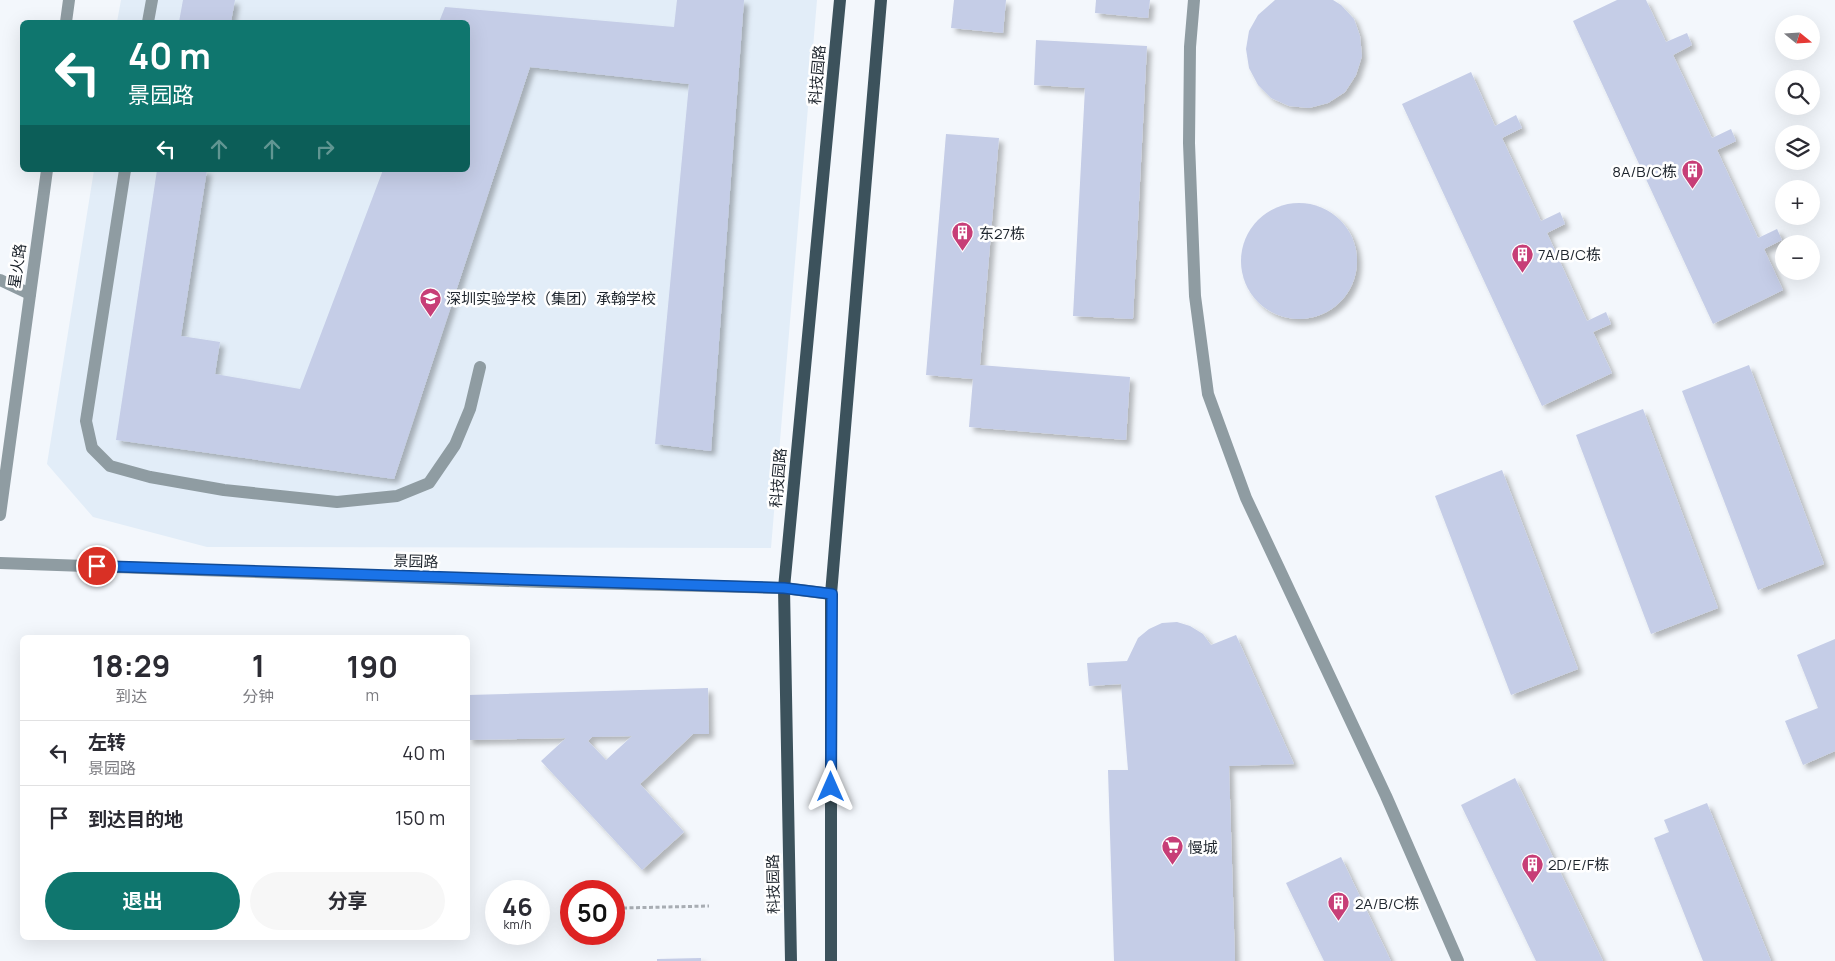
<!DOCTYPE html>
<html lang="zh">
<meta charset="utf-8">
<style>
body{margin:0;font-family:Manrope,"Noto Sans SC",sans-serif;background:#f7f7f7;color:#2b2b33;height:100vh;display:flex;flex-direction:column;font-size:19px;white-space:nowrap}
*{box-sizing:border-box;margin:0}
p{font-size:16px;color:#7c7c81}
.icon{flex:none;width:28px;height:28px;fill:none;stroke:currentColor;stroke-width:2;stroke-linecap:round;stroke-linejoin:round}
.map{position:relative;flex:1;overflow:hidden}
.panel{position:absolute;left:20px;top:635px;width:450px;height:305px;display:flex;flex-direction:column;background:#fff;border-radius:8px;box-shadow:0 5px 20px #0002}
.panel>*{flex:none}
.top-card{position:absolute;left:20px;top:20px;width:450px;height:152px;border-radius:8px;box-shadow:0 5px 20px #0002;background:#0f766e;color:#fff;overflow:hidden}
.needle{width:32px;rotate:108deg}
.buttons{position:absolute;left:1775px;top:15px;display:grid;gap:10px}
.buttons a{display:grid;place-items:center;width:45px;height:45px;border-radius:50%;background:#fff;box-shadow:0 5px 20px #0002;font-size:25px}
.speed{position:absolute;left:485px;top:880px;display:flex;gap:10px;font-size:25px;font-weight:700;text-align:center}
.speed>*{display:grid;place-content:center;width:65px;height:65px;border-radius:50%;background:#fff;box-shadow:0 5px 20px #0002;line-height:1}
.speed small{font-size:12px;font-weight:400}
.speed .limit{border:8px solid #d22;background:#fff;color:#111}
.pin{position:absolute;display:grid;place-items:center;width:42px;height:42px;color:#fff;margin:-21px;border:2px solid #fff;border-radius:50%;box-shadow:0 1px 5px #0007}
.me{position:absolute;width:55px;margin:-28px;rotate:0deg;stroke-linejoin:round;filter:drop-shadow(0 0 4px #0008)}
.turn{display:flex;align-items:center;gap:18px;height:105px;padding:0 25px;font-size:22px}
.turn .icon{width:65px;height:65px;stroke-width:2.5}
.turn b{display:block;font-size:35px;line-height:42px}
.lanes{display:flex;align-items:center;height:48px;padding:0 25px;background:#0003;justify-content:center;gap:25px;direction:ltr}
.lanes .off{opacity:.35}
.eta{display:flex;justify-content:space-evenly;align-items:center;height:85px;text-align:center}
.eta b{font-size:30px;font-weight:700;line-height:35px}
.action{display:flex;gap:10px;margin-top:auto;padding:10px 25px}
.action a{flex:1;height:58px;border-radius:30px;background:#0f766e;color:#fff;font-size:20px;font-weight:700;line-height:58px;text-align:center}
.action a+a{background:#f7f7f7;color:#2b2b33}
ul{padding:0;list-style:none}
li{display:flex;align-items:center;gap:15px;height:65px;padding:0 25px;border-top:1px solid #e1e1e2}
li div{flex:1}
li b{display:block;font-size:19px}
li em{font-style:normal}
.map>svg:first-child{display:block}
.built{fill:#e2edf8}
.building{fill:#c5cde7;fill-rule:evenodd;filter:url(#shadow)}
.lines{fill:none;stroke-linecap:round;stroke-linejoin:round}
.path{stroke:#a8adb3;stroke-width:3;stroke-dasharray:4 2.5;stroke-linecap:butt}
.minor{stroke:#8f9ca2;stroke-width:12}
.major{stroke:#3c525c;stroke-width:12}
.route-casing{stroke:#114b97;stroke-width:12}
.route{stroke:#1a73e8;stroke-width:9}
.labels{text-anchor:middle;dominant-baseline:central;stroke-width:5;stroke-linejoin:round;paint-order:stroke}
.street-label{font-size:15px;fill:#1e252d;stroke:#fff}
.poi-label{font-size:15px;fill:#1e252d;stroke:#fff;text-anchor:start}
</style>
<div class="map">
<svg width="1835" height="961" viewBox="0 0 1835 961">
<defs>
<filter id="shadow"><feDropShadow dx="4.5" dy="4.5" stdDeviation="2.5" flood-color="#0004"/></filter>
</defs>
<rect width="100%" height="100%" fill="#f3f7fc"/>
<path class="built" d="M121,0H817L771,548L207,547L93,517L47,464L94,170H468V22H117Z"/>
<g class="building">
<path d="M183,0H235L231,22H179Z"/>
<path d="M677,0H744L711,451L655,444L689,84L530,67L394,479L116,440L157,170H207L181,336L220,342L215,374L300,389L383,170H468V22H439L445,7L674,27Z"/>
<path d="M954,0H1006L1003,33L951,28Z"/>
<path d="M1096,0H1150L1148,18L1095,13Z"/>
<path d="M1275,0H1333L1341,5L1354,19L1360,36L1362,56L1356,75L1345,92L1328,103L1309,108L1289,106L1271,98L1258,85L1249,68L1246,49L1249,31L1258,15Z"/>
<path d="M1617,0H1646L1666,42L1687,33L1692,45L1673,55L1712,138L1731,129L1736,141L1717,150L1758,238L1777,229L1782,240L1764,249L1783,290L1713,324L1573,21Z"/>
<path d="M1036,40L1147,46L1133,319L1073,316L1085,88L1034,85Z"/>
<path d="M1471,72L1495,126L1516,115L1522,128L1502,138L1541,221L1560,212L1565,224L1547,233L1587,321L1606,312L1611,324L1593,332L1612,373L1542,406L1402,104Z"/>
<path d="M946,134L999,138L980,365L1130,377L1126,440L969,427L973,379L926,375Z"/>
<circle cx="1299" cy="261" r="58"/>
<path d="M1749,365L1824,564L1758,590L1682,391Z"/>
<path d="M1643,409L1718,608L1651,634L1576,435Z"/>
<path d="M1502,470L1578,669L1511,695L1435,496Z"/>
<path d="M1177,622L1190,626L1203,634L1211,645L1236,635L1294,764L1229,766L1235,961H1114L1108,770H1128L1121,684L1089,686L1087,663L1127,661L1138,638L1149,629L1162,623Z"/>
<path d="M1835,639V751L1803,765L1785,721L1818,708L1797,655Z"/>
<path d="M708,688L709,734H693L640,784L684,832L642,870L541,761L566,738L468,740V695ZM632,736L606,760L588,741L592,737Z"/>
<path d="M1515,778L1603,961H1536L1461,805Z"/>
<path d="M1707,803L1771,961H1703L1654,838L1669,832L1664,820Z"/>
<path d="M1341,857L1391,961H1324L1286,883Z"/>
<path d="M701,958V961H657V959Z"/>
</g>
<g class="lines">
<path class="path" d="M623,908L709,906"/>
<g class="minor">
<path d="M1194,0L1190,47L1189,143L1195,296L1208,394L1246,498L1386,796L1458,961"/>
<path d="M66,22L69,0"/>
<path d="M148,22L152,0"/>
<path d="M125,170L86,421L92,448L110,466L150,477L224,490L337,502L397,496L429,483L455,445L470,409L480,367"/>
<path d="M0,280L30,294"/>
<path d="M0,515L47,170"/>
<path d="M0,563L542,582L784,588L831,594"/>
</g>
<g class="major">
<path d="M791,961L784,588L840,0"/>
<path d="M831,961V594L881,0"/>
</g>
</g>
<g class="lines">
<defs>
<path id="route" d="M97,566L784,588L832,594L831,787"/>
</defs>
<use href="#route" class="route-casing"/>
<use href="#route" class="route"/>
</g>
<defs>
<symbol id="building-pin" viewBox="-11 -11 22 30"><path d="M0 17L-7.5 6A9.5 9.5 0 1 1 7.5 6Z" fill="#c73e77" stroke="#fff"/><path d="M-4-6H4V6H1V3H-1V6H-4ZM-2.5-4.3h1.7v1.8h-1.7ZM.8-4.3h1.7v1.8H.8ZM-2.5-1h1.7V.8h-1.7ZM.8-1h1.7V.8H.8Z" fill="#fff"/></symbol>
<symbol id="school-pin" viewBox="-11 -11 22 30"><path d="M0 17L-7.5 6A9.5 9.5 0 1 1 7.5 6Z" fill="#c73e77" stroke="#fff"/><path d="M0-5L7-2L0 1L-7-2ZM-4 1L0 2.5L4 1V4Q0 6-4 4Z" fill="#fff"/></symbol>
<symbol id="supermarket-pin" viewBox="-11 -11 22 30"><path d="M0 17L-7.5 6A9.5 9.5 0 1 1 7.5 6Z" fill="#c73e77" stroke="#fff"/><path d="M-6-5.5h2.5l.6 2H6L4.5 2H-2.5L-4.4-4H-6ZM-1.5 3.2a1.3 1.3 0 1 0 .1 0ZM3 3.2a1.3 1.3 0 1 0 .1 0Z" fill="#fff"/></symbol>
</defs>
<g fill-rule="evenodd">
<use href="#building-pin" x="1680" y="158" width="25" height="34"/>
<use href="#building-pin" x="950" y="220" width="25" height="34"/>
<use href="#building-pin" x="1510" y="242" width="25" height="34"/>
<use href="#school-pin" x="418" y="286" width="25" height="34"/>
<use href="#supermarket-pin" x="1160" y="834" width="25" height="34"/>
<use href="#building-pin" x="1520" y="852" width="25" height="34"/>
<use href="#building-pin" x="1326" y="890" width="25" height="34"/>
</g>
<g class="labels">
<g class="street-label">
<text transform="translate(817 75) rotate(-85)">科技园路</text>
<text transform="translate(17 266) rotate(-82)">星火路</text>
<text transform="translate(778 478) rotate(-85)">科技园路</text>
<text transform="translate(416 561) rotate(2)">景园路</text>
<text transform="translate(773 884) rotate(-91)">科技园路</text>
</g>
<g class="poi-label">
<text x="1677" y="171" text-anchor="end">8A/B/C栋</text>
<text x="979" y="233">东27栋</text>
<text x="1538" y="254">7A/B/C栋</text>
<text x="446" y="298">深圳实验学校（集团）承翰学校</text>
<text x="1188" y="847">慢城</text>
<text x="1548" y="864">2D/E/F栋</text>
<text x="1355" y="903">2A/B/C栋</text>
</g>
</g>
</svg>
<div class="buttons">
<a><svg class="needle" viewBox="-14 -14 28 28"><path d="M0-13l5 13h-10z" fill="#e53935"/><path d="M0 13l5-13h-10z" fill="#7c7c81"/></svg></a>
<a><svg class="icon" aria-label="search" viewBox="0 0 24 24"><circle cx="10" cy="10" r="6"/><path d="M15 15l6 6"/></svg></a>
<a><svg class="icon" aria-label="layers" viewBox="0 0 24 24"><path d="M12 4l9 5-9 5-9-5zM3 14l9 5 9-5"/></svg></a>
<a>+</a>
<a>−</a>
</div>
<div class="speed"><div>46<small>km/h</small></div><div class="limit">50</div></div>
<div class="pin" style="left:97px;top:566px;background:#d93025"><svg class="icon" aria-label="arrive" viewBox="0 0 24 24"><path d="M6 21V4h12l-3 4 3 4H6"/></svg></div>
<svg class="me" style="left:831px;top:787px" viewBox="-20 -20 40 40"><path d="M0-17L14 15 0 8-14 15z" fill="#1a73e8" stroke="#fff" stroke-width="4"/></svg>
<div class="top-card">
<div class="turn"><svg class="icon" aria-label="left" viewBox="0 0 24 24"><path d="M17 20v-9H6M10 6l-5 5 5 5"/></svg><div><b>40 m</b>景园路</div></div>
<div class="lanes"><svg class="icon" aria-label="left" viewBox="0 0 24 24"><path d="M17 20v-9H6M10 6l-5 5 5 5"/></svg><svg class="icon off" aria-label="ahead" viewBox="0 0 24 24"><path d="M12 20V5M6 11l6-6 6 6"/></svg><svg class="icon off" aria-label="ahead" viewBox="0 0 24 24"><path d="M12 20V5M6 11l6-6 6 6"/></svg><svg class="icon off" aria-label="right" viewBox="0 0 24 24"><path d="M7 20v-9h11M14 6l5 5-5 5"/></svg></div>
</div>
<section class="panel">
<div class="eta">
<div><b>18:29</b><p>到达</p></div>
<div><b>1</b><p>分钟</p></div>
<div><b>190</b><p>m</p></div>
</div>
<ul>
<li><svg class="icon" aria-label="left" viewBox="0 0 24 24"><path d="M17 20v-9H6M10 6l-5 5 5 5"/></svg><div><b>左转</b><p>景园路</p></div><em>40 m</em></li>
<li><svg class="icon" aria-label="arrive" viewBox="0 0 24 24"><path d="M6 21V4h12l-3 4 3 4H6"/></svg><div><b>到达目的地</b></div><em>150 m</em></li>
</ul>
<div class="action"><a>退出</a><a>分享</a></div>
</section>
</div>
